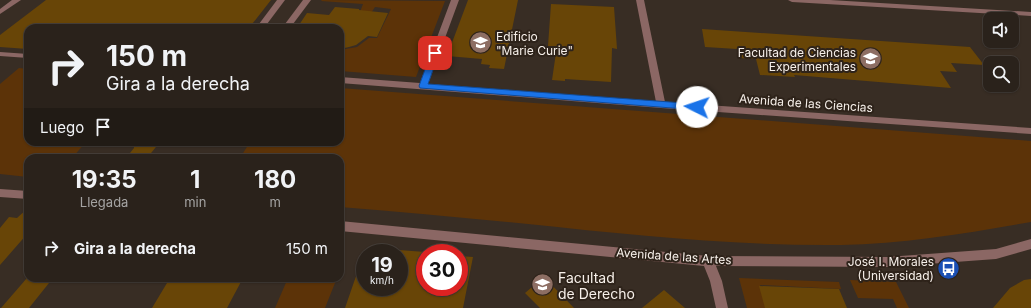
<!DOCTYPE html>
<html lang="es">
<meta charset="utf-8">
<style>
body{margin:0;font-family:Inter,sans-serif;background:#322a24;color:#f1f3f6;height:100vh;display:flex;flex-direction:column;font-size:15px;white-space:nowrap}
*{box-sizing:border-box;margin:0}
p{font-size:13px;color:#a5a4a3}
.icon{flex:none;width:22px;height:22px;fill:none;stroke:currentColor;stroke-width:2;stroke-linecap:round;stroke-linejoin:round}
.map{position:relative;flex:1;overflow:hidden}
.details{position:absolute;left:24px;top:154px;width:320px;height:128px;display:flex;flex-direction:column;background:#2a221b;border-radius:12px;box-shadow:0 1px 3px #0004,0 0 0 1px #463f3a}
.details>*{flex:none}
.banner{position:absolute;left:24px;top:24px;width:320px;height:122px;border-radius:12px;box-shadow:0 1px 3px #0004,0 0 0 1px #463f3a;background:#2a221b;color:#f1f3f6;overflow:hidden}
.tools{position:absolute;left:983px;top:12px;display:grid;gap:8px}
.tools a{display:grid;place-items:center;width:36px;height:36px;border-radius:8px;background:#2a221b;box-shadow:0 1px 3px #0004,0 0 0 1px #463f3a;font-size:20px}
.speed{position:absolute;left:356px;top:244px;display:flex;gap:8px;font-size:20px;font-weight:700;text-align:center}
.speed>*{display:grid;place-content:center;width:52px;height:52px;border-radius:50%;background:#2a221b;box-shadow:0 1px 3px #0004,0 0 0 1px #463f3a;line-height:1}
.speed small{font-size:10px;font-weight:400}
.speed .limit{border:6px solid #d22;background:#fff;color:#111}
.pin{position:absolute;display:grid;place-items:center;width:34px;height:34px;color:#fff;margin:-17px;border-radius:8px;box-shadow:0 2px 6px #0006}
.me{position:absolute;width:44px;margin:-22px;rotate:274deg;stroke-linejoin:round;filter:drop-shadow(0 0 3px #0008)}
.turn{display:flex;align-items:center;gap:14px;height:84px;padding:0 16px;font-size:18px}
.turn .icon{width:52px;height:52px;stroke-width:2.5}
.turn b{display:block;font-size:28px;line-height:34px}
.then{display:flex;align-items:center;height:38px;padding:0 16px;background:#0003;gap:8px;font-size:15px}
.eta{display:flex;justify-content:space-evenly;align-items:center;height:68px;text-align:center}
.eta b{font-size:24px;font-weight:700;line-height:28px}
ul{padding:0;list-style:none}
li{display:flex;align-items:center;gap:12px;height:52px;padding:0 16px}
li div{flex:1}
li b{display:block;font-size:15px}
li em{font-style:normal}
.map>svg:first-child{display:block}
.green{fill:#5c3308}
.building{fill:#684507}
.lines{fill:none;stroke-linecap:round;stroke-linejoin:round}
.minor{fill:#8b6764;fill-rule:evenodd}
.route{fill:#1a73e8;stroke:#114b97}
.labels{text-anchor:middle;dominant-baseline:central;stroke-width:4;stroke-linejoin:round;paint-order:stroke}
.poi-label{font-size:12px;fill:#f7f0ea;stroke:#2e231a;text-anchor:end}
.street-label{font-size:12px;fill:#f7f0ea;stroke:#2e231a}
.near-poi-label{font-size:14px;fill:#f7f0ea;stroke:#2e231a;text-anchor:start}
</style>
<div class="map">
<svg width="1031" height="308" viewBox="0 0 1031 308">
<rect width="100%" height="100%" fill="#382d24"/>
<g class="green">
<path d="M322,0L445,1L416,77L340,71V50L357,47L369,38H377L391,9L375,7L371,13L360,12L363,4L321,1Z"/>
<path d="M19,68L28,69V142H86L72,158H28V177L0,174V84Z"/>
<path d="M340,88L1031,141V222C968,233 905,244 841,245C735,246 632,235 528,224C465,218 403,212 340,207V158H240L250,142H340Z"/>
<path d="M288,278H337L325,308H275Z"/>
<path d="M739,278L839,282L841,289L760,285L766,308H747Z"/>
<path d="M850,280L896,282L909,308H897L893,299L858,298Z"/>
</g>
<g class="building">
<path d="M46,0H271L249,28H28V49L0,47V35Z"/>
<path d="M468,0H518L504,69L489,68L490,65L481,64L482,59L447,56Z"/>
<path d="M551,4L614,7L617,49L612,48L611,82L565,79V81L552,80L557,46H548Z"/>
<path d="M335,7L359,9V10L388,13L377,37L368,36L356,45L349,47L340,49V28H297L307,13L329,15Z"/>
<path d="M702,29L970,47L984,65L951,63L957,72L940,71L951,88L794,75L795,77L760,75L756,59L739,58L737,49L705,47Z"/>
<path d="M134,142H160L147,158H126L134,148Z"/>
<path d="M28,208V233L0,265V228L9,217L17,218Z"/>
<path d="M399,250L425,252V287H459V256L473,257L463,308H345L363,256L365,257V287H399Z"/>
<path d="M544,277L574,308H540L525,293Z"/>
<path d="M27,278H53L29,308H1Z"/>
<path d="M170,278H243L227,308H152Z"/>
<path d="M1031,279V308H993L1010,288L1024,280Z"/>
<path d="M759,286L839,289L847,308H765Z"/>
<path d="M664,290L685,308H642Z"/>
</g>
<g class="lines">
<g class="minor">
<path d="M12,0H21L0,14V9Z"/>
<path d="M277,0H285L264,28H256Z"/>
<path d="M303,0H311L290,28H282Z"/>
<path d="M451,0H459L428,84L656,102L636,0H644L665,102L1031,128V134L661,108L340,83V77L420,83Z"/>
<path d="M788,0H830L1031,12V16L792,2Z"/>
<path d="M0,52L28,54V58L0,56Z"/>
<path d="M0,189L28,191V199L0,197Z"/>
<path d="M340,221L708,256L887,257L996,249L1031,239V249L996,259L887,267L716,266L722,281L728,308H716L710,281L704,266L340,231Z"/>
</g>
</g>
<path class="route" d="M435,51L439,53L428,84L697,104L701,107L697,110L420,88L419,86L431,53Z"/>
<defs>
<symbol id="university-disc" viewBox="-11 -11 22 22"><circle r="9.5" fill="#8d6e63" stroke="#2e231a"/><path d="M0-5L7-2L0 1L-7-2ZM-4 1L0 2.5L4 1V4Q0 6-4 4Z" fill="#fff"/></symbol>
<symbol id="bus-disc" viewBox="-11 -11 22 22"><circle r="9.5" fill="#1a4fb4" stroke="#2e231a"/><path d="M-5-6H5V4H4V6H2V4H-2V6H-4V4H-5ZM-3.5-4V0h7V-4ZM-3.5 1.2v1.5H-2V1.2ZM2 1.2v1.5H3.5V1.2Z" fill="#fff"/></symbol>
</defs>
<g fill-rule="evenodd">
<use href="#university-disc" x="468" y="30" width="25" height="25"/>
<use href="#university-disc" x="858" y="46" width="25" height="25"/>
<use href="#bus-disc" x="936" y="256" width="25" height="25"/>
<use href="#university-disc" x="530" y="272" width="25" height="25"/>
</g>
<g class="labels">
<g class="poi-label">
<text x="496" y="36" text-anchor="start">Edificio<tspan x="496" dy="14">"Marie Curie"</tspan></text>
<text x="856" y="52">Facultad de Ciencias<tspan x="856" dy="14">Experimentales</tspan></text>
<text x="934" y="261">José I. Morales<tspan x="934" dy="14">(Universidad)</tspan></text>
</g>
<g class="street-label">
<text transform="translate(806 103) rotate(4)">Avenida de las Ciencias</text>
<text transform="translate(674 256) rotate(4)">Avenida de las Artes</text>
</g>
<g class="near-poi-label">
<text x="558" y="277">Facultad<tspan x="558" dy="16">de Derecho</tspan></text>
</g>
</g>
</svg>
<div class="tools">
<a><svg class="icon" aria-label="sound" viewBox="0 0 24 24"><path d="M4 9h4l5-4v14l-5-4H4zM17 9q2 3 0 6"/></svg></a>
<a><svg class="icon" aria-label="search" viewBox="0 0 24 24"><circle cx="10" cy="10" r="6"/><path d="M15 15l6 6"/></svg></a>
</div>
<div class="speed"><div>19<small>km/h</small></div><div class="limit">30</div></div>
<div class="pin" style="left:435px;top:53px;background:#d93025"><svg class="icon" aria-label="arrive" viewBox="0 0 24 24"><path d="M6 21V4h12l-3 4 3 4H6"/></svg></div>
<svg class="me" style="left:697px;top:107px" viewBox="-20 -20 40 40"><circle r="19" fill="#fff"/><path d="M0-13L10 11 0 6-10 11z" fill="#1a73e8"/></svg>
<div class="banner">
<div class="turn"><svg class="icon" aria-label="right" viewBox="0 0 24 24"><path d="M7 20v-9h11M14 6l5 5-5 5"/></svg><div><b>150 m</b>Gira a la derecha</div></div>
<div class="then">Luego<svg class="icon" aria-label="arrive" viewBox="0 0 24 24"><path d="M6 21V4h12l-3 4 3 4H6"/></svg></div>
</div>
<section class="details">
<div class="eta">
<div><b>19:35</b><p>Llegada</p></div>
<div><b>1</b><p>min</p></div>
<div><b>180</b><p>m</p></div>
</div>
<ul>
<li><svg class="icon" aria-label="right" viewBox="0 0 24 24"><path d="M7 20v-9h11M14 6l5 5-5 5"/></svg><div><b>Gira a la derecha</b></div><em>150 m</em></li>
</ul>
</section>
</div>
